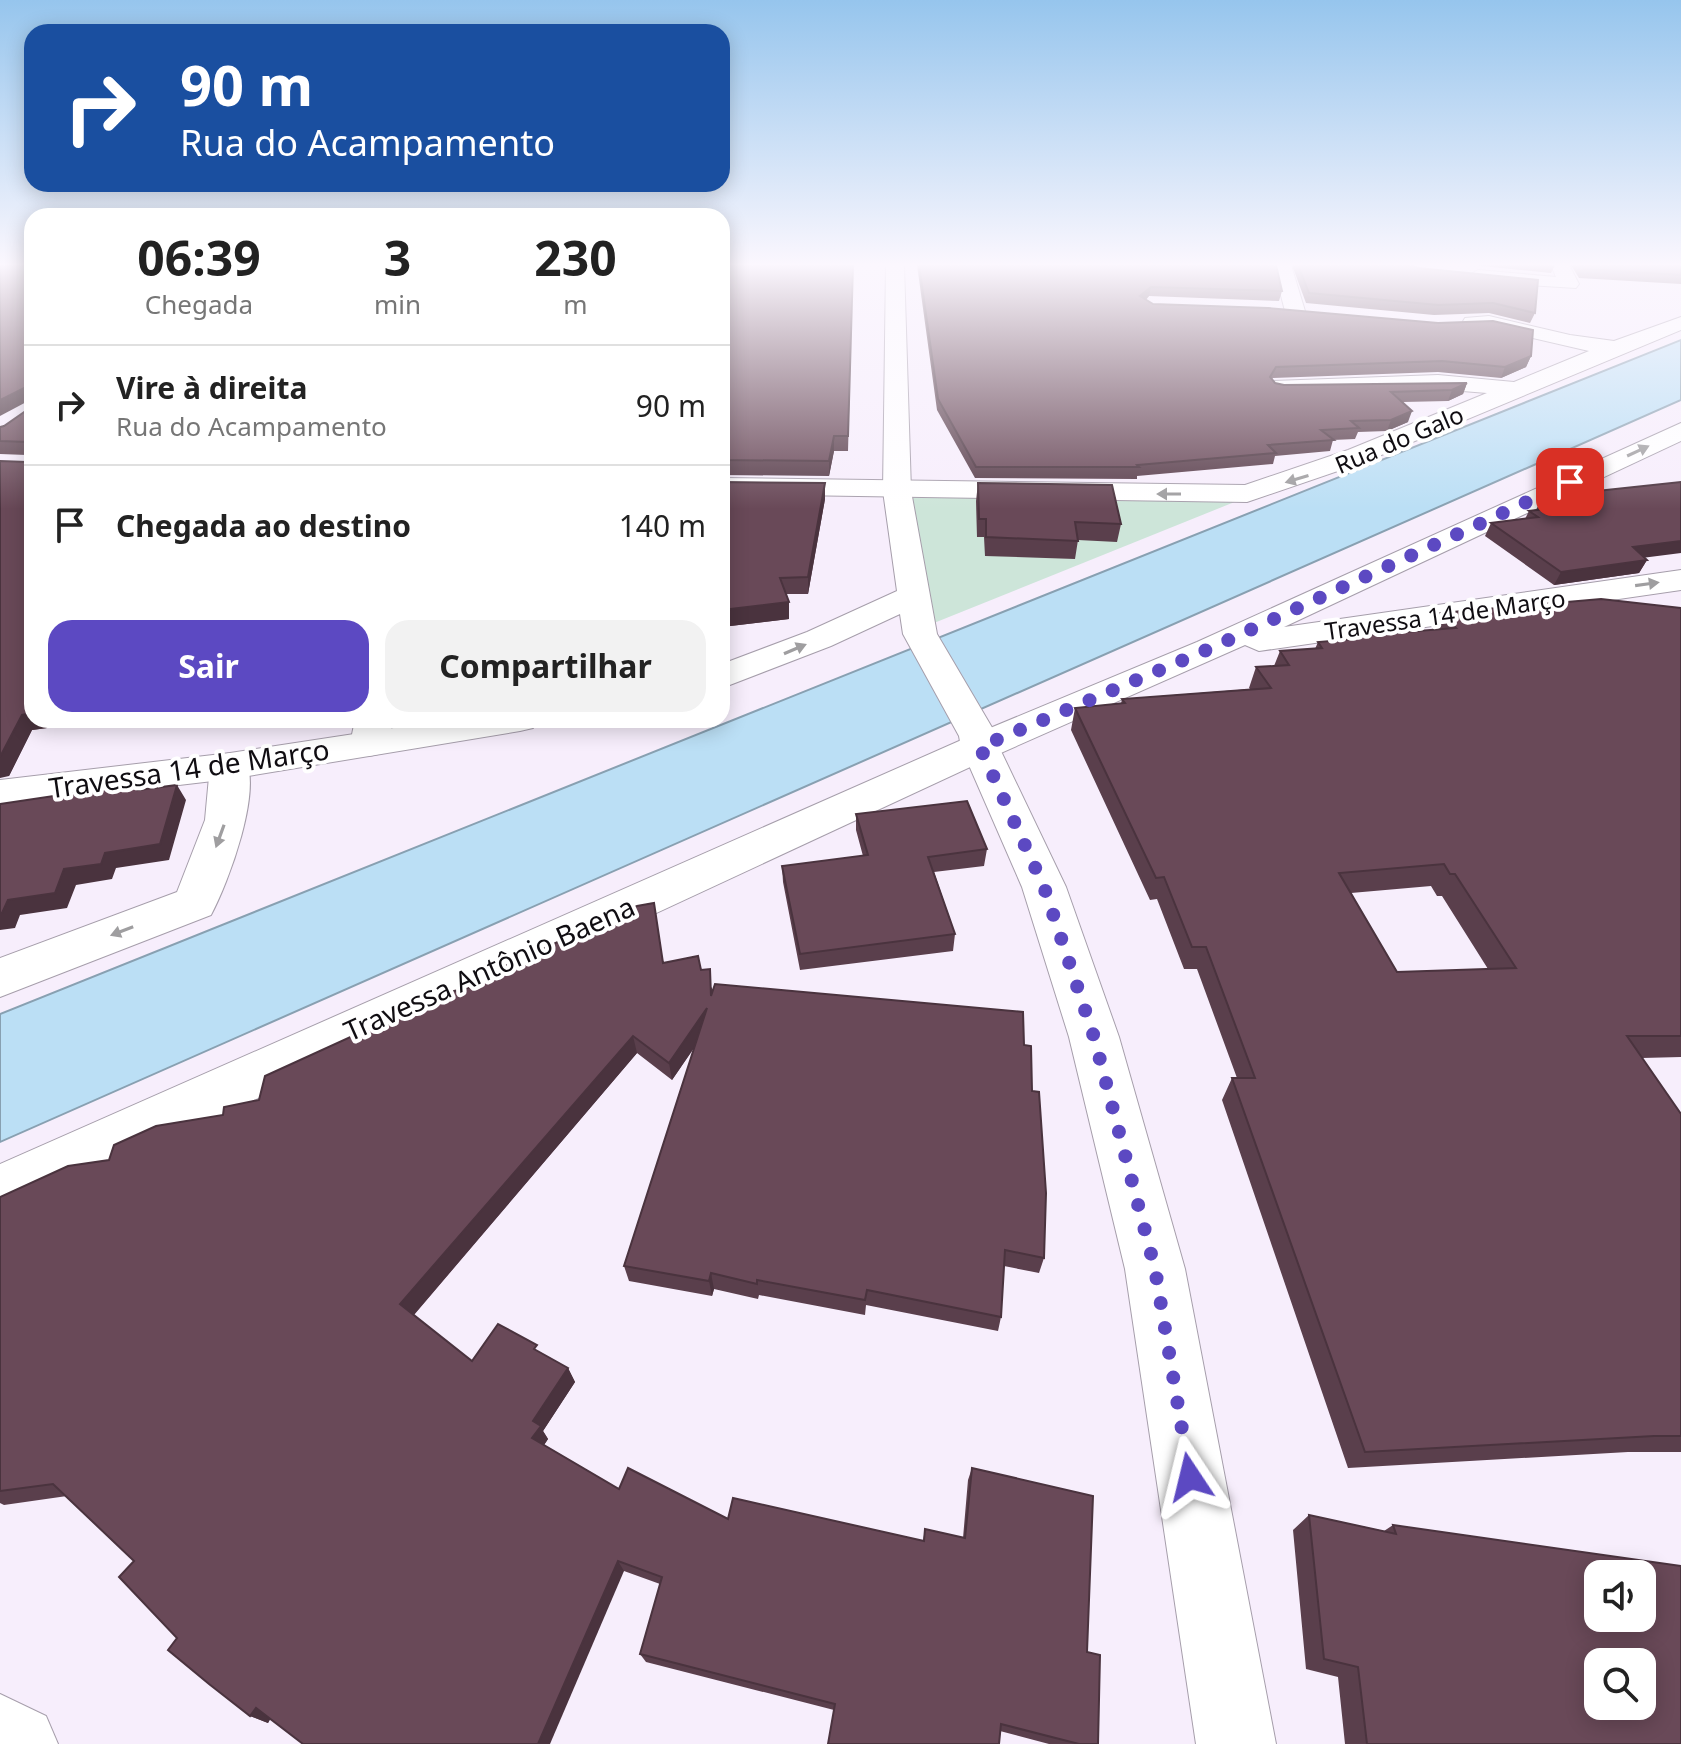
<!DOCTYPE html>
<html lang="pt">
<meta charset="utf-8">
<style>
body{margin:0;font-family:"Noto Sans",sans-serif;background:#f2f2f2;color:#222;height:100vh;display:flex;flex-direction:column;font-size:30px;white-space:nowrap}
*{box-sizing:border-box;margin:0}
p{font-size:26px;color:#767676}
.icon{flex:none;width:44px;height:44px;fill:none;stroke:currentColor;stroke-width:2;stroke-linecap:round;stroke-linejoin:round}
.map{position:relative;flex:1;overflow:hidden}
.sheet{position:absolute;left:24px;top:208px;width:706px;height:520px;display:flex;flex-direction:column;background:#fff;border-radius:24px;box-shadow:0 4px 20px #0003}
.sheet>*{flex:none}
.top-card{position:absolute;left:24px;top:24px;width:706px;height:168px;border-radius:24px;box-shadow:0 4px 20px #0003;background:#1a4fa0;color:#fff;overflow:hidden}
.controls{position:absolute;left:1584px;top:1560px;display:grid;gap:16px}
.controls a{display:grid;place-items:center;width:72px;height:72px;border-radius:16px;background:#fff;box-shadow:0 4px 20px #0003;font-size:40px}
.pin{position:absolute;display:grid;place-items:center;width:68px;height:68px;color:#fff;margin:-34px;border-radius:16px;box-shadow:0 4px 12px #0006}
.me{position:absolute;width:88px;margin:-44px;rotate:350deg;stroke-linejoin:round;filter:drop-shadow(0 0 6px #0008)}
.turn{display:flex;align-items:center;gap:28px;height:168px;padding:0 24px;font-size:36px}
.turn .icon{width:104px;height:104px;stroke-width:2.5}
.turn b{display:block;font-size:56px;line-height:68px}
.eta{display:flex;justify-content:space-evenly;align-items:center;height:136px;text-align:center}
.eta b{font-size:48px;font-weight:700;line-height:56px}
.cta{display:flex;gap:16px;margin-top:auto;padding:16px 24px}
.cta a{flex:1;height:92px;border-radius:24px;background:#5c49c2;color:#fff;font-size:32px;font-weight:700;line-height:92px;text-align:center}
.cta a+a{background:#f2f2f2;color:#222}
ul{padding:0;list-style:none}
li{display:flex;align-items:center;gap:24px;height:120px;padding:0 24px;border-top:2px solid #e0e0e0}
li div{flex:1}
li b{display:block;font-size:30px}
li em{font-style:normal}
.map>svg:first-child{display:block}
.green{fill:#cde5d9}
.water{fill:#bbdff5;stroke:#88a0b1;stroke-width:2}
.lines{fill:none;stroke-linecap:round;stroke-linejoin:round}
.street-casing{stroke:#a69eab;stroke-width:2}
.secondary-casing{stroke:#a69eab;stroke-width:2}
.street{fill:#fff;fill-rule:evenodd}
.secondary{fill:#fff;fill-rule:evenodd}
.wall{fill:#5a3f4c;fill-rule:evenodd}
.shaded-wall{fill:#4a333e}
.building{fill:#694958;stroke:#4a333e;stroke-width:2;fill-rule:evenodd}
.oneway{fill:#9f9ea0}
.route{stroke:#5c49c2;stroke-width:14;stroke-dasharray:0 25.2}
.labels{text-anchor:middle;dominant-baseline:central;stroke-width:8;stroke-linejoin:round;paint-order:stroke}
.far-street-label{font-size:24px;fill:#100d12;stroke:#fff}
.street-label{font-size:28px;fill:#100d12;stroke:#fff}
</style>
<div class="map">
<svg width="1681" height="1744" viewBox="0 0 1681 1744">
<rect width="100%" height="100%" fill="#f7eefc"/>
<path class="green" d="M891,489L1237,501L924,627Z"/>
<path class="water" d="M1681,340V400L0,1142V1014Z"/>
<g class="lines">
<defs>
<g id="street">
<path d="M1273,265H1291L1305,311L1302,315H1288L1285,311Z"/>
<path d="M1551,265H1569L1579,284L1576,288L1478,282L1468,276L1478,270L1556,277Z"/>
<path d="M1489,316L1570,335L1614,341L1681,317V330L1367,461L1247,502L722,494V478L1245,485L1348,450L1487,393L1438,389L1281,393L1273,391L1269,386L1273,381L1438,375L1514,382L1589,351L1489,328L1473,329L1462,323L1465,318Z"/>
<path d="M1681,423V441L1284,627L1681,570V590L1259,651L1245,645L994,756L0,1218V1164L966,738L1197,642Z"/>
<path d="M355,720H393L388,744L383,753L369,756L355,753L350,744Z"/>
<path d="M230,753L244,757C264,787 228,884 211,915L0,997V958L177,892L205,820L210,766L216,757Z"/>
<path d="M0,1694L46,1716L58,1744H0Z"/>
</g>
<g id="secondary">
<path d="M886,265H904L911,491L937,634L997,736L999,747L1066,887L1119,1037L1185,1269L1276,1744H1196L1125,1269L1069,1037L1022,887L961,747L959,736L903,634L900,614L831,646L722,688V664L807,632L897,591L883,491Z"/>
<path d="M446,720H539L533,728L520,731L230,779L0,806V780L230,753Z"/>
</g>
</defs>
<use href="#street" class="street-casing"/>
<use href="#secondary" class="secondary-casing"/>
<use href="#street" class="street"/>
<use href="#secondary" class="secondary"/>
</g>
<g class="wall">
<path d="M32,265L47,728L32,730L9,776L27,455L0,454V427L4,426L27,410Z"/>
<path d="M722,265H853L848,451H834L829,476L722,475Z"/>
<path d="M917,265H1276L1282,291L1279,301L1149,296L1146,300L1153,304L1531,356L1526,367L1501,378L1438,372L1273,378L1272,379L1275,383L1284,385L1467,383L1463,394L1448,401L1403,402L1408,422L1387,431L1358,432L1355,439L1333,440L1330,451L1275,456L1273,464L1137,476V479L975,478L937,410Z"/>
<path d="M1292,265H1412L1535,313L1530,323L1489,313L1434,315L1306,303Z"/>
<path d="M1472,265H1555L1551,273Z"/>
<path d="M1571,265H1681V284L1579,278Z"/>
<path d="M825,483V499L808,594H786L789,602V619L722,627Z"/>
<path d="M978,483L1121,524L1117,542L1078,540L1075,559L985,556L984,537H977L976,501Z"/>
<path d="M1541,500L1644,558L1647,560L1639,573L1554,585L1485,536L1491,523L1525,519L1529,511L1536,510Z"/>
<path d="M1681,608V1057L1642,1058L1681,1114V1452H1628L1348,1468L1222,1100L1232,1078H1237L1197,969H1184L1157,899L1150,900L1071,730L1075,708L1121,704L1122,699L1250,689L1249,688L1256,667L1274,666L1280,651L1315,649L1318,642L1351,640L1353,636L1432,630L1440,613ZM1431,886L1437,896H1442L1488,969L1397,972L1351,893Z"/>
<path d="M856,814L987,849L984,866L934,872L955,934L953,951L800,970L783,882L782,866L863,856L856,830Z"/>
<path d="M654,903L663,963L701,970L713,990L1024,1045L1032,1091L1044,1258L1039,1273L1004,1266L1001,1317L998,1331L866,1305L865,1315L759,1295L758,1299L714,1289L712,1296L629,1281L624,1266L694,1048L672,1080L637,1053L414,1315L472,1361L541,1353L568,1368L575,1382L543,1431L548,1439L544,1445L619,1489L728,1519L923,1541L925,1529L963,1538L968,1480L972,1468L1087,1652L1098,1744H1049L1000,1731L834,1710L646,1662L640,1654L660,1584L624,1571L270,1719L268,1723L250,1716L177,1638L134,1561L67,1496L4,1505L0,1503V1197L109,1160L259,1100L483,985L611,923Z"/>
<path d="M1309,1515L1384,1531L1393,1525L1681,1744H1345L1338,1677L1306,1669L1293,1530Z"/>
</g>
<g class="shaded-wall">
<path d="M1151,287L1149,296L1138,306L1140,296Z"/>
<path d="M1531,356L1526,367L1501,378L1505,367Z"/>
<path d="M1467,383L1463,394L1448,401L1452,390Z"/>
<path d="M26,387L32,399L0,416V400Z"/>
<path d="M1412,411L1408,422L1387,431L1391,420Z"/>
<path d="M834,436V451L829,476V461Z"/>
<path d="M825,483V499L808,594V577Z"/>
<path d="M1681,541V553L1626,560L1633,547Z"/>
<path d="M1647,560L1639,573L1554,585L1561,572Z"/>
<path d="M789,602V619L722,627V610Z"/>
<path d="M32,713V720H51L47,728L32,730L9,776L0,778V757L22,715Z"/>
<path d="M177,785L186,800L169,860L116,868L112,879L76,885L67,908L20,915L15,928L0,930V913L8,900L64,869L105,853Z"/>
<path d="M707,1008L709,1026L672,1080L669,1063Z"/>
<path d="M633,1036L637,1053L411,1318L400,1304Z"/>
<path d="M711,1273L714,1289L712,1296L709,1281Z"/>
<path d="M568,1368L575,1382L543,1431L548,1439L540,1451L532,1438L533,1421Z"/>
<path d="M618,1561L624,1571L550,1744H538Z"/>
<path d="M256,1708L273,1714L268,1723L250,1716Z"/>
</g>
<g class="building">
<path d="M0,265H32V713L22,715L0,757V461L27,462V442L0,441V427L4,426L27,410L26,387L0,400Z"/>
<path d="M722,265H853L848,436H834L829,461L722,460Z"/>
<path d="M919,265H1276L1282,291L1151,287L1140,296L1153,304L1268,308L1438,323L1493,321L1533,330L1531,356L1505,367L1442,361L1276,367L1270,377L1275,383L1284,385L1467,383L1452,390L1391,392L1412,411L1391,420L1351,421L1359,428L1321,430L1334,440L1268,445L1276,453L1137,465L1139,467H976L938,399Z"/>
<path d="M1298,265H1412L1418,268L1538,280L1535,313L1493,303L1438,305L1309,293Z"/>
<path d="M1581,265H1681V275L1584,269Z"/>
<path d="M722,482L825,483L808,577L780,578L789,602L722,610Z"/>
<path d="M1681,482V541L1633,547L1647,560L1561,572L1491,523L1538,517L1529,511L1553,508L1541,500L1550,496Z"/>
<path d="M978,483L1112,485L1121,524L1075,522L1078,541L986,537V519H979Z"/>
<path d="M1601,599L1681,608V1036H1627L1681,1114V1436H1654L1365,1452L1232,1078H1255L1206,947H1192L1164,877L1156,878L1075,708L1125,703L1122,699L1271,688L1256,667L1289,665L1280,651L1322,648L1318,642L1355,639L1353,636L1456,628L1440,613ZM1444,864L1450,874H1455L1516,968L1397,972L1339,873Z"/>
<path d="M141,783L138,790L177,785L160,844L105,853L101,864L64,869L55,893L8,900L2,913H0V804Z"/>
<path d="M967,801L987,849L928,857L955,934L800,954L782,866L868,855L856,814Z"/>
<path d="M654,903L663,963L698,956L701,970L710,969L711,996L715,984L1023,1012L1024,1045L1031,1046L1032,1091L1039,1092L1046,1193L1044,1258L1005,1250L1001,1317L867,1290L865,1300L757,1280V1284L711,1273L709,1281L624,1266L707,1008L669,1063L633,1036L400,1304L472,1361L498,1324L537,1345L534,1349L568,1368L533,1421L541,1426L532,1438L619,1489L628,1468L728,1519L733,1498L924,1541L925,1529L965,1538L972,1468L1093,1496L1087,1652L1100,1655L1098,1744H1079L1001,1724L999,1744H828L835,1704L640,1654L662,1577L618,1561L538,1744H303L256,1708L250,1716L209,1684L168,1650L177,1638L119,1577L134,1561L53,1484L0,1491V1197L68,1166L109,1160L114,1145L156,1126L223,1115L224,1107L259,1100L265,1076L449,992L483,985V976L595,925L611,923L610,918L637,906Z"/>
<path d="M1309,1515L1396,1534L1393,1525L1681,1566V1744H1367L1358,1667L1324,1659ZM1598,1574H1642V1618H1598ZM1598,1662H1642V1706H1598Z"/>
</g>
<defs><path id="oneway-solid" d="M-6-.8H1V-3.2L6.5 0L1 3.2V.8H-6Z" transform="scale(2)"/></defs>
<g class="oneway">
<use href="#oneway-solid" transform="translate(1638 451) rotate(-25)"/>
<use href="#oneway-solid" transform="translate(1297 479) rotate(163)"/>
<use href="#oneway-solid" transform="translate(1169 494) rotate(-180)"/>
<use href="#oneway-solid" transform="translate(1647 584) rotate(-8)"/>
<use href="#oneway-solid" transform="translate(795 649) rotate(-23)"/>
<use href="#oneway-solid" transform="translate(220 836) rotate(110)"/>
<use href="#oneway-solid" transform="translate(122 931) rotate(159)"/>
</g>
<linearGradient id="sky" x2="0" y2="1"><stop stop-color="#96c5ed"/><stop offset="0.52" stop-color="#fbf7fe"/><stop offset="1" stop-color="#fbf7fe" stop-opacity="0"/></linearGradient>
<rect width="1681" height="509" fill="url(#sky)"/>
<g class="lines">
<path class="route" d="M1190,1477L1155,1269L1094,1037L1044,887L980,747L1209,649L1570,482"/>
</g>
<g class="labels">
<g class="far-street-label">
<text transform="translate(1399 439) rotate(-23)">Rua do Galo</text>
<text transform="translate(1445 614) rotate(-8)">Travessa 14 de Março</text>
</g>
<g class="street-label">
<text transform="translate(189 768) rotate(-8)">Travessa 14 de Março</text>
<text transform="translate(489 968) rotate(-24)">Travessa Antônio Baena</text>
</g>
</g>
</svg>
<div class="controls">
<a><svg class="icon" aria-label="sound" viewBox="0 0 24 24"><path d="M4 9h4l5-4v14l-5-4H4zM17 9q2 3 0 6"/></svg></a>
<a><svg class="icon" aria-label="search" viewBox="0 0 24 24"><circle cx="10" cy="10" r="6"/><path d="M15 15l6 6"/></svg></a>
</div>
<div class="pin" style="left:1570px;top:482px;background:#d93025"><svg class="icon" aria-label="arrive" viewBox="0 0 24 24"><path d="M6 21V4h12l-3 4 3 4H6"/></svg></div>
<svg class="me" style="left:1190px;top:1477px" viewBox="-20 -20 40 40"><path d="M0-17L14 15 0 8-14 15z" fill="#5c49c2" stroke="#fff" stroke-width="4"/></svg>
<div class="top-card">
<div class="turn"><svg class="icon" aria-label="right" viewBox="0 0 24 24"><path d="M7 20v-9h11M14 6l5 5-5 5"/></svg><div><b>90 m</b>Rua do Acampamento</div></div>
</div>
<section class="sheet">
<div class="eta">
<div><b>06:39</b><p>Chegada</p></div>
<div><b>3</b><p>min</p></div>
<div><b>230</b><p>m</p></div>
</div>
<ul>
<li><svg class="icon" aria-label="right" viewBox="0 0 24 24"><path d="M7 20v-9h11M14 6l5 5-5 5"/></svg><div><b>Vire à direita</b><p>Rua do Acampamento</p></div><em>90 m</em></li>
<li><svg class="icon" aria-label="arrive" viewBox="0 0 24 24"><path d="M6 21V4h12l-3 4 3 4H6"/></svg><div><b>Chegada ao destino</b></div><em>140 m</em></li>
</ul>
<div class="cta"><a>Sair</a><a>Compartilhar</a></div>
</section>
</div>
